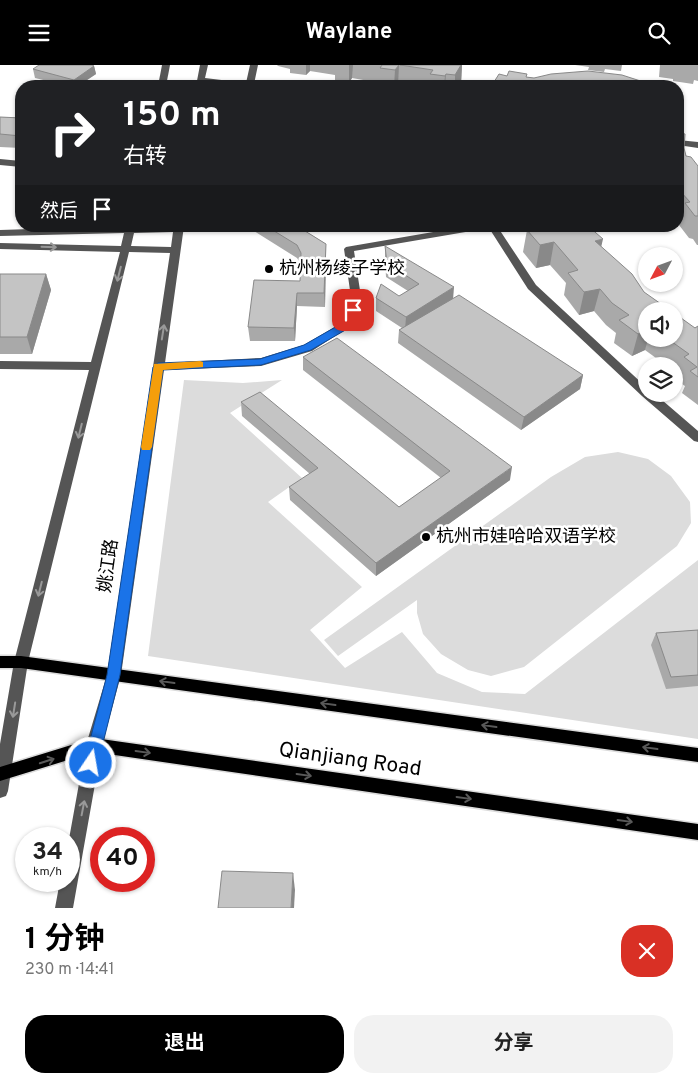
<!DOCTYPE html>
<html lang="zh">
<meta charset="utf-8">
<style>
body{margin:0;font-family:Overpass,"Noto Sans SC",sans-serif;background:#f2f2f2;color:#222;height:100vh;display:flex;flex-direction:column;font-size:19px;white-space:nowrap}
*{box-sizing:border-box;margin:0}
p{font-size:16px;color:#767676}
.icon{flex:none;width:28px;height:28px;fill:none;stroke:currentColor;stroke-width:2;stroke-linecap:round;stroke-linejoin:round}
.map{position:relative;height:843px;overflow:hidden}
.side{display:flex;flex-direction:column;background:#fff;flex:1}
.side>*{flex:none}
.hud{position:absolute;left:15px;top:15px;width:669px;height:152px;border-radius:20px;box-shadow:0 1px 4px #0004;background:#202124;color:#fff;overflow:hidden}
.needle{width:32px;rotate:229deg}
.tools{position:absolute;left:638px;top:182px;display:grid;gap:10px}
.tools a{display:grid;place-items:center;width:45px;height:45px;border-radius:50%;background:#fff;box-shadow:0 1px 4px #0004;font-size:25px}
.speed{position:absolute;left:15px;top:762px;display:flex;gap:10px;font-size:25px;font-weight:700;text-align:center}
.speed>*{display:grid;place-content:center;width:65px;height:65px;border-radius:50%;background:#fff;box-shadow:0 1px 4px #0004;line-height:1}
.speed small{font-size:12px;font-weight:400}
.speed .limit{border:8px solid #d22;background:#fff;color:#111}
.pin{position:absolute;display:grid;place-items:center;width:42px;height:42px;color:#fff;margin:-21px;border-radius:10px;box-shadow:0 2px 8px #0006}
.me{position:absolute;width:55px;margin:-28px;rotate:12deg;stroke-linejoin:round;filter:drop-shadow(0 0 4px #0008)}
.turn{display:flex;align-items:center;gap:18px;height:105px;padding:0 25px;font-size:22px}
.turn .icon{width:65px;height:65px;stroke-width:2.5}
.turn b{display:block;font-size:35px;line-height:42px}
.then{display:flex;align-items:center;height:48px;padding:0 25px;background:#0003;gap:10px;font-size:19px}
.round{display:grid;place-items:center;flex:none;width:52px;height:52px;border-radius:20px;background:#f2f2f2}
.headline{display:flex;align-items:center;justify-content:space-between;height:85px;padding:0 25px}
h1{font-size:30px;font-weight:700;line-height:38px;color:#000}
.cta{display:flex;gap:10px;margin-top:auto;padding:10px 25px}
.cta a{flex:1;height:58px;border-radius:20px;background:#000;color:#fff;font-size:20px;font-weight:700;line-height:58px;text-align:center}
.cta a+a{background:#f2f2f2;color:#222}
header{display:flex;justify-content:space-between;align-items:center;height:65px;padding:0 25px;background:#000;color:#fff;font-size:22px;font-weight:700}
.map>svg:first-child{display:block}
.green{fill:#dcdcdc}
.lines{fill:none;stroke-linecap:round;stroke-linejoin:round}
.major-casing{stroke:#dbdbdb;stroke-width:3}
.minor{fill:#555;fill-rule:evenodd}
.major{fill:#000;fill-rule:evenodd}
.wall{fill:#a9a9a9}
.shaded-wall{fill:#898989}
.building{fill:#c4c4c4;stroke:#898989}
.oneway{stroke:#999}
.oneway2{stroke:#595959}
.route{fill:#1a73e8;stroke:#114b97}
.slow{fill:#f59e0b}
.poi-dot{fill:#000;stroke:#fff;stroke-width:2}
.labels{text-anchor:middle;dominant-baseline:central;stroke-width:5;stroke-linejoin:round;paint-order:stroke}
.poi-label{font-size:18px;fill:#000;stroke:#fff;text-anchor:start}
.street-label{font-size:18px;fill:#000;stroke:#fff}
.near-street-label{font-size:21px;fill:#000;stroke:#fff}
</style>
<header><svg class="icon" aria-label="menu" viewBox="0 0 24 24"><path d="M4 6h16M4 12h16M4 18h16"/></svg>Waylane<svg class="icon" aria-label="search" viewBox="0 0 24 24"><circle cx="10" cy="10" r="6"/><path d="M15 15l6 6"/></svg></header>
<div class="map">
<svg width="698" height="843" viewBox="0 0 698 843">
<rect width="100%" height="100%" fill="#fff"/>
<g class="green">
<path d="M184,315L243,318L282,315L230,348L302,413L268,437L362,522L310,565L345,603L402,567L437,608L482,627L525,629L698,495V674L148,591Z"/>
<path d="M618,387L648,394L671,411L690,437L691,458L677,481L524,602L491,611L468,605L441,589L423,569L417,548V535L338,591L324,575L551,412L585,392Z"/>
</g>
<g class="lines">
<defs>
<g id="major">
<path d="M0,591H21L698,683V697L21,603H0Z"/>
<path d="M94,673L698,759V775L94,687L0,716V702Z"/>
</g>
</defs>
<use href="#major" class="major-casing"/>
<g class="minor">
<path d="M162,0H170L166,21H158Z"/>
<path d="M200,0H208L205,13L246,18L250,0H258L254,19L256,21H234L205,18L204,21H196Z"/>
<path d="M678,75L698,77V83L678,80Z"/>
<path d="M0,94L21,96V102L0,100Z"/>
<path d="M126,161H184L165,298L261,293L304,280L345,256L351,232L344,184L346,182L468,161H497L536,220L646,322V329H655L698,366V377L694,376L642,331L528,224L489,163L354,186L361,232L355,258L312,286L261,301L164,305L121,610L102,680L73,843H55L60,816H69V774L86,680L107,610L170,188L129,187L28,597L8,726L6,731L0,733V679L14,597L89,305L0,304V296L91,297L120,187L0,184V178L121,181L124,168L0,171V165ZM173,167L171,182L131,181L134,168Z"/>
</g>
<use href="#major" class="major"/>
</g>
<g class="wall">
<path d="M277,0H462L461,19L459,21H380V18L352,13L349,18L335,15V10L310,6L306,10L290,8V4L278,1Z"/>
<path d="M575,0H622L621,6L605,4L604,7L588,5L589,2Z"/>
<path d="M660,0H677V2V0H698V16L694,15L693,19L673,16V14L659,12Z"/>
<path d="M94,1L96,9L78,21H68L35,13L33,4Z"/>
<path d="M507,11L534,13L656,21H494V17Z"/>
<path d="M0,52L21,53V83L0,82Z"/>
<path d="M678,63L681,68L684,83L686,91L698,101V180H697L693,174L689,173L679,160L680,156L678,153Z"/>
<path d="M251,161H297L326,179L325,242L297,241L295,276H250L248,262L300,216L301,199L297,193L251,164Z"/>
<path d="M378,161H391L385,165Z"/>
<path d="M527,165L601,182L646,246V274H674L698,261V340L682,328L685,321L676,315L678,309L674,306V301H667L645,285L632,291L614,278L616,268L606,260L594,246L579,250L564,230L566,218L550,200L536,203L523,187Z"/>
<path d="M385,181L453,234L583,310L580,324L521,365L398,278L399,265L402,263L376,246V233L399,231L408,226L386,212L385,194Z"/>
<path d="M0,209H46L51,225L32,289H0Z"/>
<path d="M303,292L510,415L376,511L290,435L289,422L310,409L242,351L241,337L399,442L441,413L303,305Z"/>
<path d="M698,565V621L666,624L651,580L656,568Z"/>
</g>
<g class="shaded-wall">
<path d="M306,0H310V6L306,10Z"/>
<path d="M349,0H353L352,13L349,18Z"/>
<path d="M399,0L398,21H394L395,5Z"/>
<path d="M461,0H462L461,19L459,21H455V10Z"/>
<path d="M94,1L96,9L78,21H75L74,15Z"/>
<path d="M446,9L445,21H444L445,11Z"/>
<path d="M681,40L678,55V41Z"/>
<path d="M385,161H391L385,165Z"/>
<path d="M603,174L598,196L595,176Z"/>
<path d="M554,177L550,200L536,203L540,180Z"/>
<path d="M326,179V192L325,242L324,228Z"/>
<path d="M46,209L51,225L32,289L27,272Z"/>
<path d="M454,222L453,235L405,265L406,252Z"/>
<path d="M600,224L594,246L579,250L584,227Z"/>
<path d="M297,228V241L295,276L294,263Z"/>
<path d="M646,265V274H648L645,285L632,291L638,269Z"/>
<path d="M583,310L580,324L521,365L524,352Z"/>
<path d="M512,402L510,415L376,511V498Z"/>
<path d="M293,808L295,825L294,843H291Z"/>
</g>
<g class="building">
<path d="M39,0H92L94,1L74,15L33,4Z"/>
<path d="M382,0H399L395,5L380,3Z"/>
<path d="M400,0H461L455,10L446,9L445,11L430,9L433,5Z"/>
<path d="M509,6L527,9L526,12L534,13L551,9L588,6L622,10L656,21H598L599,20L576,19L578,21H502L504,19L494,17L499,9L507,11Z"/>
<path d="M0,52L21,53V71L0,69Z"/>
<path d="M678,63H681V68L685,69L684,83L686,91L691,92L698,101V151H695L685,138L690,137L680,126L678,122Z"/>
<path d="M266,161H297L326,179L324,228H297L294,263L248,262L254,215L300,216L301,188L297,180Z"/>
<path d="M543,161H561L577,164L588,161L603,174L595,176L632,209L644,227L671,246H646V265L638,269L619,255L629,250L612,238L600,224L584,227L568,208L578,205L554,177L540,180L527,165Z"/>
<path d="M385,181L454,222L406,252L376,233L381,219L399,231L419,219L387,198Z"/>
<path d="M0,209H46L27,272H0Z"/>
<path d="M459,230L583,310L524,352L399,265Z"/>
<path d="M674,248L695,263L698,261V312L690,306L697,302L684,292L689,289L668,274H674Z"/>
<path d="M337,273L512,402L376,498L289,422L318,403L241,337L260,327L399,442L450,406L303,292Z"/>
<path d="M698,565V610L671,612L656,568Z"/>
<path d="M222,806L293,808L291,843H218Z"/>
</g>
<defs><path id="oneway-shaft" d="M-6 0H5M1.5-3L5.5 0L1.5 3" fill="none" stroke-width="1.6" stroke-linecap="round" stroke-linejoin="round" transform="scale(1.25)"/></defs>
<g class="oneway">
<use href="#oneway-shaft" transform="translate(49 182) rotate(2)"/>
<use href="#oneway-shaft" transform="translate(119 209) rotate(104)"/>
<use href="#oneway-shaft" transform="translate(163 267) rotate(-81)"/>
<use href="#oneway-shaft" transform="translate(80 366) rotate(104)"/>
<use href="#oneway-shaft" transform="translate(40 524) rotate(104)"/>
<use href="#oneway-shaft" transform="translate(14 645) rotate(99)"/>
<use href="#oneway-shaft" transform="translate(83 743) rotate(-79)"/>
</g>
<g class="oneway2">
<use href="#oneway-shaft" transform="translate(167 617) rotate(-172)"/>
<use href="#oneway-shaft" transform="translate(328 639) rotate(-172)"/>
<use href="#oneway-shaft" transform="translate(489 661) rotate(-172)"/>
<use href="#oneway-shaft" transform="translate(650 683) rotate(-172)"/>
<use href="#oneway-shaft" transform="translate(143 687) rotate(8)"/>
<use href="#oneway-shaft" transform="translate(47 696) rotate(-18)"/>
<use href="#oneway-shaft" transform="translate(304 710) rotate(8)"/>
<use href="#oneway-shaft" transform="translate(464 733) rotate(8)"/>
<use href="#oneway-shaft" transform="translate(625 756) rotate(8)"/>
</g>
<path class="route" d="M353,242L358,245L354,260L311,285L261,300L163,305L120,610L98,698L96,703L91,705L86,703L84,698L107,610L153,302L158,298L260,294L304,280L346,256L348,245Z"/>
<path class="slow" d="M200,296L203,297V302L163,305L152,382L150,385H142L141,382L154,299Z"/>
<g class="poi-dot">
<circle cx="269" cy="204" r="5"/>
<circle cx="426" cy="472" r="5"/>
</g>
<g class="labels">
<g class="poi-label">
<text x="279" y="204">杭州杨绫子学校</text>
<text x="436" y="472">杭州市娃哈哈双语学校</text>
</g>
<g class="street-label">
<text transform="translate(109 501) rotate(-82)">姚江路</text>
</g>
<g class="near-street-label">
<text transform="translate(350 695) rotate(8)">Qianjiang Road</text>
</g>
</g>
</svg>
<div class="tools">
<a><svg class="needle" viewBox="-14 -14 28 28"><path d="M0-13l5 13h-10z" fill="#e53935"/><path d="M0 13l5-13h-10z" fill="#767676"/></svg></a>
<a><svg class="icon" aria-label="sound" viewBox="0 0 24 24"><path d="M4 9h4l5-4v14l-5-4H4zM17 9q2 3 0 6"/></svg></a>
<a><svg class="icon" aria-label="layers" viewBox="0 0 24 24"><path d="M12 4l9 5-9 5-9-5zM3 14l9 5 9-5"/></svg></a>
</div>
<div class="speed"><div>34<small>km/h</small></div><div class="limit">40</div></div>
<div class="pin" style="left:353px;top:245px;background:#d93025"><svg class="icon" aria-label="arrive" viewBox="0 0 24 24"><path d="M6 21V4h12l-3 4 3 4H6"/></svg></div>
<svg class="me" style="left:91px;top:698px" viewBox="-20 -20 40 40"><circle r="17" fill="#1a73e8" stroke="#fff" stroke-width="3"/><path d="M0-11L8 9 0 5-8 9z" fill="#fff"/></svg>
<div class="hud">
<div class="turn"><svg class="icon" aria-label="right" viewBox="0 0 24 24"><path d="M7 20v-9h11M14 6l5 5-5 5"/></svg><div><b>150 m</b>右转</div></div>
<div class="then">然后<svg class="icon" aria-label="arrive" viewBox="0 0 24 24"><path d="M6 21V4h12l-3 4 3 4H6"/></svg></div>
</div>
</div>
<section class="side">
<div class="headline"><div><h1>1 分钟</h1><p>230 m · 14:41</p></div><a class="round" style="background:#d93025;color:#fff"><svg class="icon" aria-label="close" viewBox="0 0 24 24"><path d="M6 6l12 12M18 6L6 18"/></svg></a></div>
<div class="cta"><a>退出</a><a>分享</a></div>
</section>
